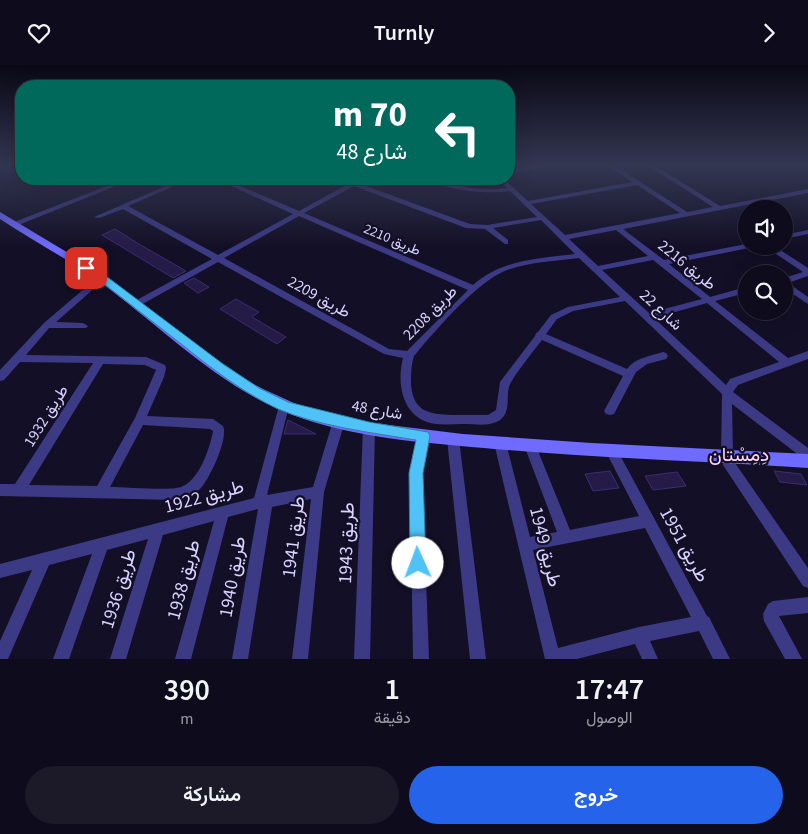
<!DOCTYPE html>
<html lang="ar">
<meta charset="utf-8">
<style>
body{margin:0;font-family:"Source Sans 3",Vazirmatn,sans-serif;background:#1c1929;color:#f1f3f6;direction:rtl;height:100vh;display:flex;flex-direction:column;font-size:19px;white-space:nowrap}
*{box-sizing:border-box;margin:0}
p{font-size:16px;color:#9b9ba3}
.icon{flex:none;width:28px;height:28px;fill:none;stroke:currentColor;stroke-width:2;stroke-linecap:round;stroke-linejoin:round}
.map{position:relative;height:594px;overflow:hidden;direction:ltr}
.drawer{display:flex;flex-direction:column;background:#0e0b1c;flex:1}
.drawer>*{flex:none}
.guide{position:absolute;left:15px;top:15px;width:500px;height:105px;border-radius:20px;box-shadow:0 5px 20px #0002,0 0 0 1px #2e2b3b;direction:rtl;background:#00695c;color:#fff;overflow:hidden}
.buttons{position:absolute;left:738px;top:135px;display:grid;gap:10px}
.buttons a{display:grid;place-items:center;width:55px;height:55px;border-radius:50%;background:#0e0b1c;box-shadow:0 5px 20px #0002,0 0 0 1px #2e2b3b;font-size:25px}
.pin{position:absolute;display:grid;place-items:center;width:42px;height:42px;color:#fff;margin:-21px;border-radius:10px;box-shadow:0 2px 8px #0006}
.me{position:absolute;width:55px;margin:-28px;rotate:358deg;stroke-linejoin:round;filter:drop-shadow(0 0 4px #0008)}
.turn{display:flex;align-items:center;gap:18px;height:105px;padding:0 25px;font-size:22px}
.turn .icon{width:65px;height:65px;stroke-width:2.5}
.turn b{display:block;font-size:35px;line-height:42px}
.eta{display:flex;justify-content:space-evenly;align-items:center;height:85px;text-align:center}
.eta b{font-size:30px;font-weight:600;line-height:35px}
.button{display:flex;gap:10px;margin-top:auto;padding:10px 25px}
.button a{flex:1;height:58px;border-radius:30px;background:#2563eb;color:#fff;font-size:20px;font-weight:600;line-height:58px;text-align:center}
.button a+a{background:#1c1929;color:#f1f3f6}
header{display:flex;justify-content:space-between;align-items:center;height:65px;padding:0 25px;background:#0e0b1c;font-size:22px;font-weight:600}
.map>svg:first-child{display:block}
.building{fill:#241b47;stroke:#3b2d73}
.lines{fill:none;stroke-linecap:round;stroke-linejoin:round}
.street{fill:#3d3a85;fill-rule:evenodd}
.secondary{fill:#6f6bff;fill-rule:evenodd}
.route{fill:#4fc3f7;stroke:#337fa1}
.labels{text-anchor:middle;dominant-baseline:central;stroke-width:4.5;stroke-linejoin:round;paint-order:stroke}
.far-street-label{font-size:14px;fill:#d9d4ff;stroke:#130f26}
.street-label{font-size:16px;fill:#d9d4ff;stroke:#130f26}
.quarter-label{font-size:19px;fill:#ffd6f0;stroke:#130f26}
.near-street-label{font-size:19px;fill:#d9d4ff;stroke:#130f26}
</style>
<header><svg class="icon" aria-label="forward" viewBox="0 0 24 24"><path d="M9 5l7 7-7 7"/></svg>Turnly<svg class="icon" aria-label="heart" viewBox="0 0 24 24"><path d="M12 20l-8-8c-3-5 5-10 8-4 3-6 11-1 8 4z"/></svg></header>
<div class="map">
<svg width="808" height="594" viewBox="0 0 808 594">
<rect width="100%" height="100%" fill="#130f26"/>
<g class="building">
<path d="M115,164L139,179L186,206L173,213L102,170Z"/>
<path d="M194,213L209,222L198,228L184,218Z"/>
<path d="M236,234L259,247L252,252L286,272L277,279L220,244Z"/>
<path d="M288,355L316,369H284Z"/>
<path d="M610,406L619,423L593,426L585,409Z"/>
<path d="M774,406L801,409L807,420L780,417Z"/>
<path d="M677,407L686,421L653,425L645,411Z"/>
</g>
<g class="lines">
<g class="street">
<path d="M545,100H559L509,109V105Z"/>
<path d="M607,100H614L687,147L713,142L647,100H654L720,141L808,124V128L623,164L664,195L746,179V181H750L749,183L669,199L710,232L746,222V228L715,236L788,293L808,286V294L738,320L733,327L808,383V395L804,394L732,339L733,391L735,398L808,503V523L803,521L723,400L721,391L722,329L625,236L573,246L557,254L546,269L627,304C635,293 650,291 663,287L666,288L668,291L666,294L647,299L636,307L614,349L610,350L606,349L604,346L623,311L542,275C535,284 511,314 509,322C506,333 511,347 500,355C490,362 475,359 463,359C454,359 445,360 436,359C403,355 396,320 403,293L384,289L218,197L139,241H133L132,239L133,237L212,194L123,144L99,153L94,152L182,114H190L128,141L218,190L293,149L216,114H224L299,146L348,119L338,114H346L353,116L357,114H364L358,118L470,159L487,160L537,152L510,126C489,129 448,127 431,114C442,114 452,118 462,121C477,125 492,125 507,123L498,114H504L528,136L632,117ZM637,120L680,148L565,170L531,139ZM354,121L466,163L485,164L505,179H508V175L493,163L541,155L575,189C537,194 503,194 473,220L304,148ZM299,151L468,225L407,286L389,284L224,193ZM616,165L648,191L598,201L569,174ZM579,193L620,232L568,242L551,250L538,267L536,268L535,271L500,317L496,345L488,350C476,350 464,350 452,350C429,349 413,347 411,319C411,310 411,300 414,291C435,266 476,217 507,205C530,197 556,196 579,193ZM653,195L702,234L649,248L602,205ZM707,238L779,297L730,314L726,320L654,253Z"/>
<path d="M125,114H133L16,161L9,159Z"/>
<path d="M808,165V169L784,174V170Z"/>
<path d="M764,181H774L808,203V211L788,218L808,232V239L784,223V213L803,207Z"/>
<path d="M99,211H102L106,213L56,257L83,258L88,261L86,263H49L26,290L146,292L165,300L166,303L164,312L147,351L213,354L223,361C229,373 209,416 199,425C192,431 185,433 177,435L0,431V419H15L93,298L20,297L4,315L0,316V305L44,258ZM103,299L145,300L156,305L135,353L97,421L29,420ZM143,360L210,364L213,366C210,383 199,416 181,422C169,426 126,422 110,422Z"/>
<path d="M284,337L288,338L289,341L267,430L313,422L333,356L335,353L339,351L343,353L345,356L324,427L308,594H292L311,434L272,442L248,594H232L258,444L228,452L191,594H175L214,456L163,470L126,594H110L148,474L107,485L69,594H53L92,489L49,500L8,594H0V576L32,505L0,513V499L254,433L279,341L280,338Z"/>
<path d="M369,357L373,359L375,362L370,594H354L363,362L365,359Z"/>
<path d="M423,366L427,368L429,371L422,408L429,594H413L410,408L417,371L419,368Z"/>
<path d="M453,369L457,371L459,374L486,594H470L447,374L449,371Z"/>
<path d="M500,373L504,374L506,378L530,472L557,467L524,380L526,376L530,375L534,376L570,465L639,451L605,385L607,381L611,380L615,381L707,551L709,552L730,594H713L699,566L650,576L658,594H642L635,579L577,594H545L494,378L496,374ZM645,463L691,552L639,562L558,583L533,485Z"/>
<path d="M808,532V548L779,551L802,594H785L764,556L763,549L768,539L773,536Z"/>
</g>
<path class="secondary" d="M0,147L95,204L194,279L239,311L263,324L305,343L372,358L463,369L592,378L808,389V403C700,396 592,393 484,383C416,377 342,372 278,344C211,314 159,260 100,217C68,194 33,176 0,154Z"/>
</g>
<linearGradient id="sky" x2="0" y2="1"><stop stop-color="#0a0815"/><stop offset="0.55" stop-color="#333752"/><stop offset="1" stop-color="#333752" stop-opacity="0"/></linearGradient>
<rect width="808" height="183" fill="url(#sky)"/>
<path class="route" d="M83,201H89L106,211L223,299L259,323L288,337L369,357L428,367L430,371L423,408L426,498L424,504L418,507L412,504L410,498L409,408L416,375C373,368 318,361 278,344C242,327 211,303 180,278C153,257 126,236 99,215L83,205Z"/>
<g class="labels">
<g class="far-street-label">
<text transform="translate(392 175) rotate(23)">طريق 2210</text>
</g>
<g class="street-label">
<text transform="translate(687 200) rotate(39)">طريق 2216</text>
<text transform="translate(319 232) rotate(29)">طريق 2209</text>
<text transform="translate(661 245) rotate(43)">شارع 22</text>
<text transform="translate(430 248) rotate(-45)">طريق 2208</text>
<text transform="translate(377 345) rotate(10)">شارع 48</text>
<text transform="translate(46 351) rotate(-58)">طريق 1932</text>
</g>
<g class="quarter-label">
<text x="739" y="390">دِمِسْتان</text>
</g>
<g class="near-street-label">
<text transform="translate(204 432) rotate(-15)">طريق 1922</text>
<text transform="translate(294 472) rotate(-83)">طريق 1941</text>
<text transform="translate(347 478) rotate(-88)">طريق 1943</text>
<text transform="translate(684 480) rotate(61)">طريق 1951</text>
<text transform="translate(545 482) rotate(76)">طريق 1949</text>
<text transform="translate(233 512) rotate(-80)">طريق 1940</text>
<text transform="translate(184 515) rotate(-75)">طريق 1938</text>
<text transform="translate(119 524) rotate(-73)">طريق 1936</text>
</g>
</g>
</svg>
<div class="buttons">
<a><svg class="icon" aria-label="sound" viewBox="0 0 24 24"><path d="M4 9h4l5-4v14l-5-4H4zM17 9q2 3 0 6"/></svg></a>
<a><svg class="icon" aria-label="search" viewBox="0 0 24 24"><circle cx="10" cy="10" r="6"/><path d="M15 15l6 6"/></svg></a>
</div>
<div class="pin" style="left:86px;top:203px;background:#d93025"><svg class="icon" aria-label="arrive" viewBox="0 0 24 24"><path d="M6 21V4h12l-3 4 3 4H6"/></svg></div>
<svg class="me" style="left:418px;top:498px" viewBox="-20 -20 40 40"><circle r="19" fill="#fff"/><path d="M0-13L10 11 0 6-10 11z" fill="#4fc3f7"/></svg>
<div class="guide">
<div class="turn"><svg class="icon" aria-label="left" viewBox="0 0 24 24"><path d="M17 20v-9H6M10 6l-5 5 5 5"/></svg><div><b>70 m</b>شارع 48</div></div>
</div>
</div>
<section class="drawer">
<div class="eta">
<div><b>17:47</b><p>الوصول</p></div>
<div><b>1</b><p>دقيقة</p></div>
<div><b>390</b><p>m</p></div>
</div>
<div class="button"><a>خروج</a><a>مشاركة</a></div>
</section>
